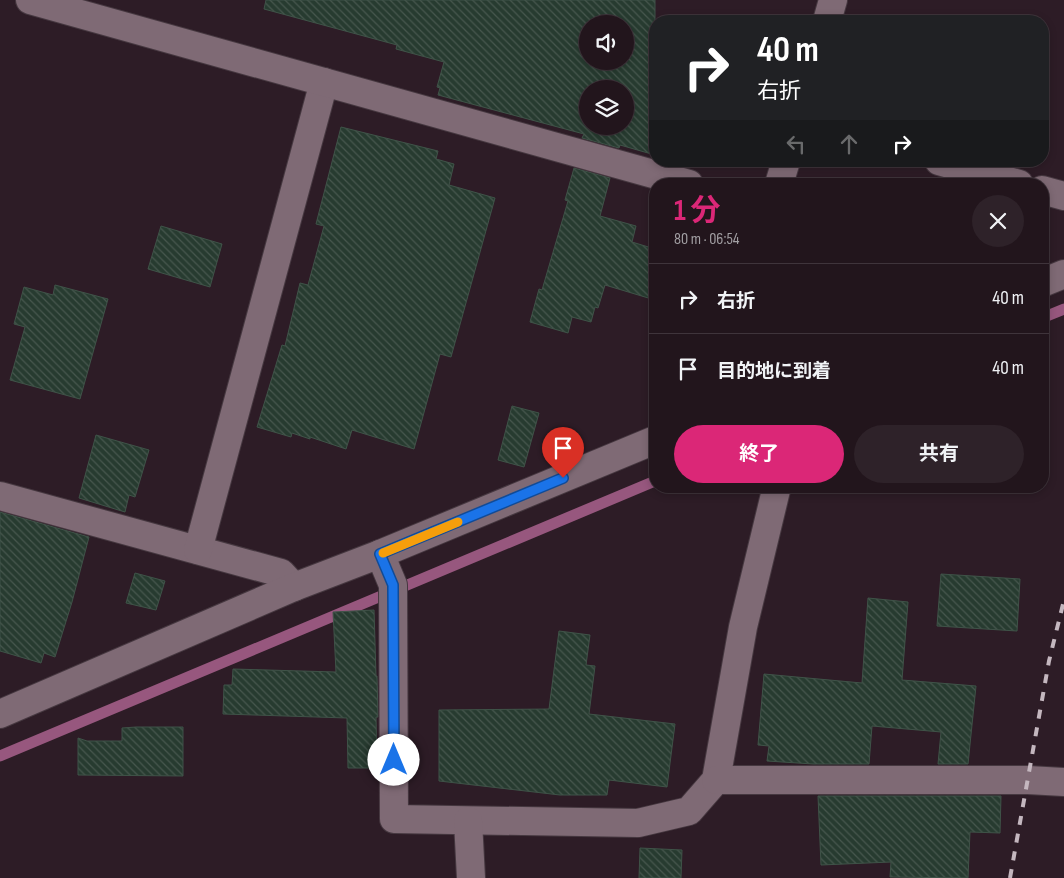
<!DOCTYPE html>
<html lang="ja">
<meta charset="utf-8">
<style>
body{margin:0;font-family:"Sofia Sans Condensed","Noto Sans JP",sans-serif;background:#2e2229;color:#f1f3f6;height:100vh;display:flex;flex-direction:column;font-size:19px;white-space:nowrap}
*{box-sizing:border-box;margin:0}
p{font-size:16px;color:#a29fa3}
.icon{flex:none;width:28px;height:28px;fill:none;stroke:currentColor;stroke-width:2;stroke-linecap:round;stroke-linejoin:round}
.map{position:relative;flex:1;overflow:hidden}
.side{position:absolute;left:649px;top:178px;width:400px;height:315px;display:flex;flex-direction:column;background:#22151c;border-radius:20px;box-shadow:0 2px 8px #0003,0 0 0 1px #3f343b}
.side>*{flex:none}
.hud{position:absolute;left:649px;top:15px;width:400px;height:152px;border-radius:20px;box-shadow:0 2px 8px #0003,0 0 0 1px #3f343b;background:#202124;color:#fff;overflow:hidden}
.controls{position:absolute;left:579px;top:15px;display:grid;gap:10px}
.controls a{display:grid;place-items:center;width:55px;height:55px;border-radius:50%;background:#22151c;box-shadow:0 2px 8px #0003,0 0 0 1px #3f343b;font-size:25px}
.pin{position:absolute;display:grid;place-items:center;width:42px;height:42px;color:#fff;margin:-51px -21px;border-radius:50% 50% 50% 0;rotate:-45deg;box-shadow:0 0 5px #0007}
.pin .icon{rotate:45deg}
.me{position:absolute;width:55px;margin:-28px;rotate:0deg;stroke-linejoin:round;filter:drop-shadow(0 0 4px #0008)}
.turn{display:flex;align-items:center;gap:18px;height:105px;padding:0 25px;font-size:22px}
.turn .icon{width:65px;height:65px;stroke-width:2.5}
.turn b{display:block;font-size:35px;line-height:42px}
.lanes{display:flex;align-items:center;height:48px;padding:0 25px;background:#0003;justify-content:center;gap:25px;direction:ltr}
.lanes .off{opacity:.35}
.round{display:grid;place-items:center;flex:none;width:52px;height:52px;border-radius:26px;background:#2e2229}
.overview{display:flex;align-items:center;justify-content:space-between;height:85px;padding:0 25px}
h1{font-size:30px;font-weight:700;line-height:38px;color:#db2777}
.action{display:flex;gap:10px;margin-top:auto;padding:10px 25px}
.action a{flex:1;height:58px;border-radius:30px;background:#db2777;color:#fff;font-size:20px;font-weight:700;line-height:58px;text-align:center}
.action a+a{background:#2e2229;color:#f1f3f6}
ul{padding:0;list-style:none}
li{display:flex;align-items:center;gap:15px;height:70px;padding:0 25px;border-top:1px solid #3f343b}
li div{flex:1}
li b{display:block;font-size:19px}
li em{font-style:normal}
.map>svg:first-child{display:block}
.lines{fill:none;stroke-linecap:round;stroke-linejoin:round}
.stream{stroke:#97577e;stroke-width:11}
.building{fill:url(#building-back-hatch);stroke:#3f5348;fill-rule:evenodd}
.minor-casing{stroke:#463840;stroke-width:30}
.tertiary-casing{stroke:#463840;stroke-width:30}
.minor{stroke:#7f6a75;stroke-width:28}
.tertiary{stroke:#7f6a75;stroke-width:28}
.rail{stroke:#c4b7bf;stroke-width:4;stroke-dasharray:9 9;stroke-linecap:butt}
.route-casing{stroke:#114b97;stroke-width:12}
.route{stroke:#1a73e8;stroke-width:9}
.slow{stroke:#f59e0b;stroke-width:9}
</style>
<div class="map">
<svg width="1064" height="878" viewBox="0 0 1064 878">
<defs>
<pattern id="building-back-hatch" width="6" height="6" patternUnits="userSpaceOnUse" patternTransform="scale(1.25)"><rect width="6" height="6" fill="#273b30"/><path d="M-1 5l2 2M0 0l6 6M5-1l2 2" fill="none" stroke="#47574e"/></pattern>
</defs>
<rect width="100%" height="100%" fill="#2d1c26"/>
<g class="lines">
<g class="stream">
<path d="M1042,318L1064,309"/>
<path d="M0,756L655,481"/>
</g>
</g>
<g class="building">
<path d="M266,0H655V155L620,145L619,148L582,138L584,134L438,95L440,88L437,87L444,62L396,49L397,45L264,9ZM588,24H625V61H588ZM588,89H625V126H588Z"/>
<path d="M341,127L438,151L436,159L454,164L449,185L495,198L451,357L440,354L414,449L352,430L346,449L310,437V439L292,433L291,437L257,427L282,345L285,346L300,283L308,285L324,226L316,224Z"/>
<path d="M574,168L610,178L600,216L636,226L632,242L655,249V300L605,285L598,308L595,307L591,322L572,317L568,333L530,322L539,289L542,290L568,201L565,200Z"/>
<path d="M161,226L222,244L210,287L148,269Z"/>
<path d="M55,285L108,299L80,399L10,380L25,327L14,324L24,287L53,295Z"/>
<path d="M512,406L539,413L524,467L498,460Z"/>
<path d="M96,435L149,450L135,497L129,495L125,512L79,498Z"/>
<path d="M0,512L89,537L72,602L55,657L44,653L41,663L0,651Z"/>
<path d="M135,573L165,581L156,610L126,603Z"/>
<path d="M941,574L1020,579L1017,631L937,626Z"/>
<path d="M868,598L908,602L902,680L976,686L968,764H938L941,732L872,726L869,764H813L767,761L769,746L758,745L764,674L862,683Z"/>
<path d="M374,610L376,676H377L378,717H376L377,768H348L347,718L223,714L224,685H232L233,669L336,672L333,612Z"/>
<path d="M559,631L590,635L586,665L595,666L589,714L675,724L667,787L609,780L607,795H560L439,781V710L549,709Z"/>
<path d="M136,727H183V776L78,775V738L87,741H122V728Z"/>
<path d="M818,796H1001L1000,833L970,832L968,878L890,877L891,862L821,865Z"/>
<path d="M640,848L682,850L681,878H639Z"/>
</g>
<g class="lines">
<defs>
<g id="minor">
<path d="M827,21L833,0"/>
<path d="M939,161L1019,184"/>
<path d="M779,184L786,161"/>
<path d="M1042,190L1064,196"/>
<path d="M1042,283L1064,274"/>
<path d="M0,496L281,573L294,587"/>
<path d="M198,550L324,82"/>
<path d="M380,554L393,585L394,819L638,823L689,811L716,780L743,627L777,486"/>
<path d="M0,714L294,587L380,554L655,440"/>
<path d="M716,780H1028L1064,782"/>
<path d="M468,821L471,878"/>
</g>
<path id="tertiary" d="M30,0L689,184"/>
</defs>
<use href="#minor" class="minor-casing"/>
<use href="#tertiary" class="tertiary-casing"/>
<use href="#minor" class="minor"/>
<use href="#tertiary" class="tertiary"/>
<path class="rail" d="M1010,878L1049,661L1064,600"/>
</g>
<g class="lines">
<defs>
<path id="route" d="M394,760L393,585L380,554L563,478"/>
</defs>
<use href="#route" class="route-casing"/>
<use href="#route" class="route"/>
<path class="slow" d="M383,553L458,522"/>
</g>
</svg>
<div class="controls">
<a><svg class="icon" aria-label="sound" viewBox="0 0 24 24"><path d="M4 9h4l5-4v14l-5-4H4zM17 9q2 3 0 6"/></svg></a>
<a><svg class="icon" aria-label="layers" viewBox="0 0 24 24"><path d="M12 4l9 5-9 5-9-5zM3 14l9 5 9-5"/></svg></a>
</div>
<div class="pin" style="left:563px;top:478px;background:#d93025"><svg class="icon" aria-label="arrive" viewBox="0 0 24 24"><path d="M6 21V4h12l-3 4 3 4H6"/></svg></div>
<svg class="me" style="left:394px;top:760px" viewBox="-20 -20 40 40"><circle r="19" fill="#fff"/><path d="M0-13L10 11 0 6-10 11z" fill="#1a73e8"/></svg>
<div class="hud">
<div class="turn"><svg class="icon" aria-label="right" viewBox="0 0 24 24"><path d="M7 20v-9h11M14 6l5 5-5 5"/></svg><div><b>40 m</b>右折</div></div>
<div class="lanes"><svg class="icon off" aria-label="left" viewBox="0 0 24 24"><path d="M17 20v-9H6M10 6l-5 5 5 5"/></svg><svg class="icon off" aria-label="ahead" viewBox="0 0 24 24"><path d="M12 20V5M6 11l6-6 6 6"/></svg><svg class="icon" aria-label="right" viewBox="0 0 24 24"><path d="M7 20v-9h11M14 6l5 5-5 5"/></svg></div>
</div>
<section class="side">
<div class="overview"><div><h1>1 分</h1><p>80 m · 06:54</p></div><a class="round"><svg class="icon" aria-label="close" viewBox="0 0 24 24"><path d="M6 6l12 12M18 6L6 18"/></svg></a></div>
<ul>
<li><svg class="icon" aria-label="right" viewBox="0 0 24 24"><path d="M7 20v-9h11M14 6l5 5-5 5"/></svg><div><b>右折</b></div><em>40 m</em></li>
<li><svg class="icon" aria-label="arrive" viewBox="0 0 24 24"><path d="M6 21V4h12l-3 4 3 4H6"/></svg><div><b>目的地に到着</b></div><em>40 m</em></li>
</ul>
<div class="action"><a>終了</a><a>共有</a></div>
</section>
</div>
